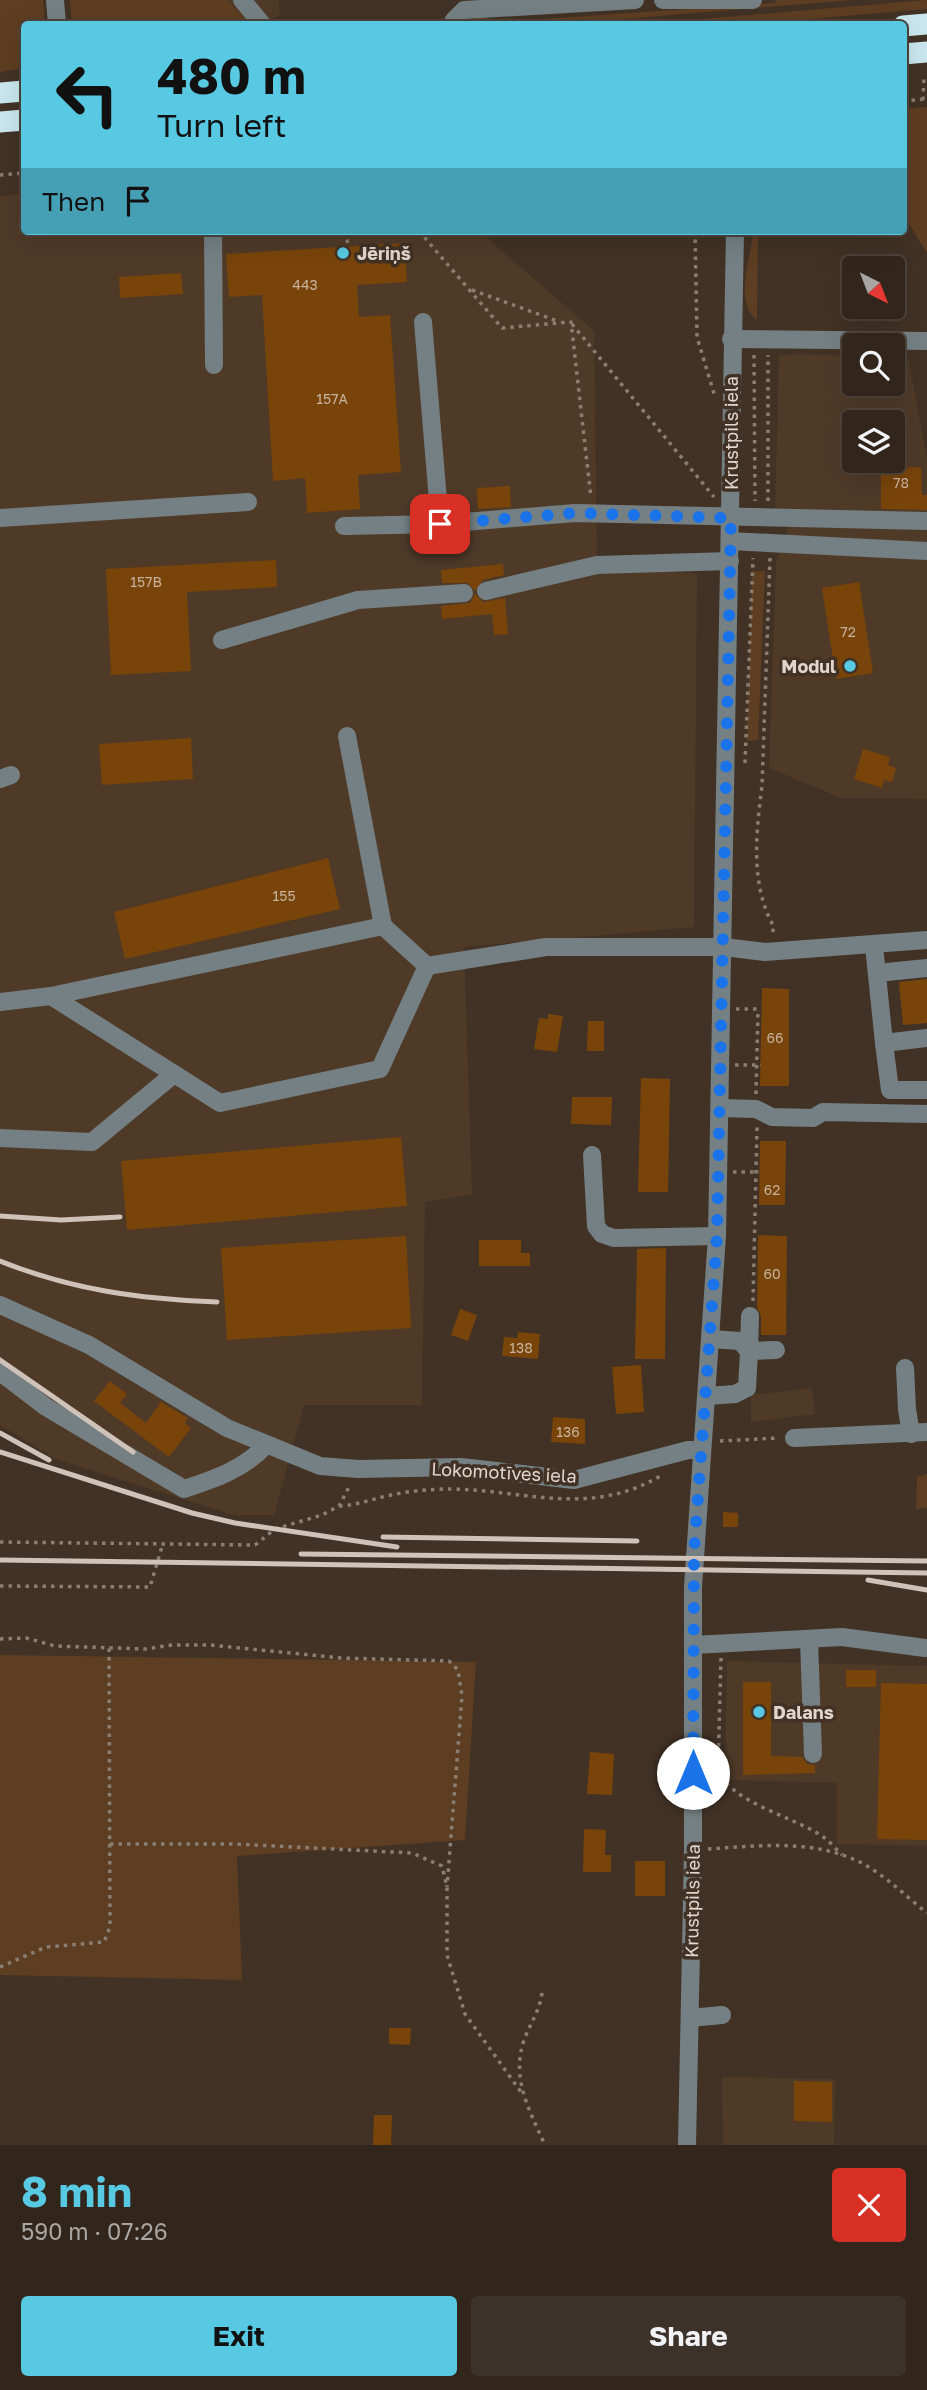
<!DOCTYPE html>
<meta charset="utf-8">
<style>
body{margin:0;font-family:"Golos Text",sans-serif;background:#3d3229;color:#f1f3f6;height:100vh;display:flex;flex-direction:column;font-size:26px;white-space:nowrap}
*{box-sizing:border-box;margin:0}
p{font-size:23px;color:#a8a5a3}
.icon{flex:none;width:38px;height:38px;fill:none;stroke:currentColor;stroke-width:2;stroke-linecap:round;stroke-linejoin:round}
.map{position:relative;height:2145px;overflow:hidden}
.side{display:flex;flex-direction:column;background:#32261c;flex:1}
.side>*{flex:none}
.banner{position:absolute;left:21px;top:21px;width:886px;height:214px;border-radius:7px;box-shadow:0 7px 28px #0002,0 0 0 2px #4d433b;background:#58c9e3;color:#111;overflow:hidden}
.needle{width:46px;rotate:138deg}
.tools{position:absolute;left:842px;top:256px;display:grid;gap:14px}
.tools a{display:grid;place-items:center;width:63px;height:63px;border-radius:7px;background:#32261c;box-shadow:0 7px 28px #0002,0 0 0 2px #4d433b;font-size:35px}
.pin{position:absolute;display:grid;place-items:center;width:60px;height:60px;color:#fff;margin:-30px;border-radius:14px;box-shadow:0 4px 10px #0006}
.me{position:absolute;width:77px;margin:-38px;rotate:0deg;stroke-linejoin:round;filter:drop-shadow(0 0 5px #0008)}
.turn{display:flex;align-items:center;gap:24px;height:147px;padding:0 21px;font-size:32px}
.turn .icon{width:91px;height:91px;stroke-width:2.5}
.turn b{display:block;font-size:49px;line-height:60px}
.then{display:flex;align-items:center;height:66px;padding:0 21px;background:#0003;gap:14px;font-size:26px}
.round{display:grid;place-items:center;flex:none;width:74px;height:74px;border-radius:7px;background:#3d3229}
.head{display:flex;align-items:center;justify-content:space-between;height:119px;padding:0 21px}
h1{font-size:42px;font-weight:700;line-height:52px;color:#58c9e3}
.primary-button{display:flex;gap:14px;margin-top:auto;padding:14px 21px}
.primary-button a{flex:1;height:80px;border-radius:7px;background:#58c9e3;color:#111;font-size:28px;font-weight:700;line-height:80px;text-align:center}
.primary-button a+a{background:#3d3229;color:#f1f3f6}
.map>svg:first-child{display:block}
.built{fill:#4f3a28;fill-rule:evenodd}
.green{fill:#5e3e22}
.building{fill:#78440a}
.lines{fill:none;stroke-linecap:round;stroke-linejoin:round}
.path{stroke:#8b7e73;stroke-width:3.5;stroke-dasharray:3.5 5;stroke-linecap:butt}
.minor{stroke:#748083;stroke-width:18}
.highway{stroke:#cae7ef;stroke-width:21}
.rail{stroke:#cec2b9;stroke-width:5}
.route{stroke:#1a73e8;stroke-width:12;stroke-dasharray:0 21.6}
.poi-dot{fill:#58c9e3;stroke:#423225;stroke-width:2.5}
.labels{text-anchor:middle;dominant-baseline:central;stroke-width:7;stroke-linejoin:round;paint-order:stroke}
.number-label{font-size:14px;fill:#c7b29d}
.poi-label{font-size:18px;font-weight:bold;fill:#e1d6ce;stroke:#423225;text-anchor:start}
.street-label{font-size:18px;fill:#e1d6ce;stroke:#423225}
</style>
<div class="map">
<svg width="927" height="2145" viewBox="0 0 927 2145">
<rect width="100%" height="100%" fill="#423225"/>
<g class="built">
<path d="M216,0H279L280,15L260,24H248Z"/>
<path d="M24,193V231H479L594,331L597,565L697,574L694,927L464,947L472,1194L425,1202L422,1405H304L274,1515H233L56,1459L0,1425V196Z"/>
<path d="M795,354L854,356V383H892L893,357H908L927,459V512L775,510L779,356ZM854,422H892V460H854Z"/>
<path d="M789,526L927,528V799L841,798L769,768L776,564Z"/>
<path d="M812,1388L815,1414L751,1422V1395Z"/>
<path d="M727,1661L927,1666V1846L837,1844V1783L725,1780Z"/>
<path d="M722,2077L835,2079L834,2145H723Z"/>
</g>
<g class="green">
<path d="M0,0H43L45,24H24V68L0,72Z"/>
<path d="M70,0H227L251,24H72Z"/>
<path d="M777,0H852L563,24V21L538,24H466C476,14 486,18 499,22L774,3Z"/>
<path d="M927,0V9L750,24L721,21L686,24L690,20Z"/>
<path d="M927,107V253L903,214V109Z"/>
<path d="M753,231H758L757,320C733,302 752,256 753,231Z"/>
<path d="M752,571H765L758,740L747,741Z"/>
<path d="M927,1474V1508L916,1509L917,1477Z"/>
<path d="M0,1655L476,1662L465,1840L237,1856L242,1980L0,1975Z"/>
</g>
<g class="building">
<path d="M405,243L407,282L357,285L359,317L390,315L401,472L358,475L360,509L307,513L305,478L273,481L262,295L229,297L226,254Z"/>
<path d="M181,273L183,294L120,298L119,277Z"/>
<path d="M921,467L922,495H927V510L881,509V468Z"/>
<path d="M510,486L511,507L478,509L477,488Z"/>
<path d="M276,560L277,587L187,592L191,671L111,675L106,569Z"/>
<path d="M503,564L504,575L483,580L475,591L468,583H442L441,570Z"/>
<path d="M859,582L873,673L836,679L822,588Z"/>
<path d="M475,594L483,602L505,598L508,634L494,635L492,614L442,619L441,606L470,603Z"/>
<path d="M191,738L193,779L102,785L99,744Z"/>
<path d="M863,749L890,757L888,765L896,768L892,782L884,780L882,788L854,779Z"/>
<path d="M328,858L340,909L125,959L114,912Z"/>
<path d="M927,979V1023L903,1025L899,982Z"/>
<path d="M762,988L789,989V1086H760Z"/>
<path d="M548,1014L563,1016L557,1052L534,1049L539,1018L548,1019Z"/>
<path d="M588,1021H604V1051H587Z"/>
<path d="M641,1078L670,1079L668,1192H638Z"/>
<path d="M572,1097H612L611,1125L571,1124Z"/>
<path d="M401,1137L407,1206L127,1230L121,1161Z"/>
<path d="M760,1141H786L785,1205H759Z"/>
<path d="M758,1235L787,1236L786,1335H761V1316L757,1308Z"/>
<path d="M406,1236L411,1328L227,1340L221,1248Z"/>
<path d="M479,1240H521V1253H530V1266H479Z"/>
<path d="M666,1248L665,1359H635L637,1249Z"/>
<path d="M460,1309L477,1315L468,1341L451,1335Z"/>
<path d="M518,1332L540,1334L538,1359L502,1356L504,1337L517,1338Z"/>
<path d="M641,1365L644,1412L616,1414L612,1367Z"/>
<path d="M110,1381L127,1394L120,1403L146,1423L161,1402L188,1418L185,1423L191,1428L169,1457L94,1401Z"/>
<path d="M553,1417L585,1419V1444L551,1442Z"/>
<path d="M723,1512L738,1513V1527H723Z"/>
<rect x="846" y="1670" width="30" height="17"/>
<path d="M743,1682H771V1756L802,1757L807,1764L815,1765V1773L743,1775Z"/>
<path d="M881,1683L927,1684V1840L877,1839Z"/>
<path d="M590,1752L614,1754L612,1795L587,1794Z"/>
<path d="M584,1829L606,1830L605,1855H611V1872H583Z"/>
<rect x="635" y="1861" width="30" height="35"/>
<path d="M389,2028H411L410,2045L389,2044Z"/>
<path d="M794,2081L832,2082V2122L794,2121Z"/>
<path d="M374,2115H392L391,2145H373Z"/>
</g>
<g class="lines">
<g class="path">
<path d="M923,100L924,76"/>
<path d="M903,101L927,99"/>
<path d="M0,175L24,173"/>
<path d="M346,231L348,246"/>
<path d="M419,231L502,328L571,322L591,498"/>
<path d="M695,231L697,337L715,397"/>
<path d="M472,290L560,322"/>
<path d="M572,324L714,497"/>
<path d="M754,355L755,501"/>
<path d="M768,501V355"/>
<path d="M770,558L762,786C756,833 750,885 774,927L772,934"/>
<path d="M745,763L753,558"/>
<path d="M736,1009H761"/>
<path d="M735,1065H761"/>
<path d="M756,1094L758,1009"/>
<path d="M733,1172H759"/>
<path d="M753,1301L757,1127"/>
<path d="M720,1441L778,1438"/>
<path d="M339,1506C358,1505 372,1499 391,1495C409,1491 432,1489 450,1489C527,1490 590,1518 662,1475"/>
<path d="M0,1542L255,1545L275,1529L322,1515L339,1506L350,1485"/>
<path d="M0,1586L150,1587L163,1543"/>
<path d="M0,1639L26,1638L55,1646L146,1649L172,1645H210L341,1658L449,1661L458,1670L462,1696L447,1887"/>
<path d="M721,1658L718,1769C730,1804 798,1817 826,1839C832,1844 837,1850 842,1855"/>
<path d="M110,1844H235L412,1853L442,1866L447,1887V1955L465,2014L521,2092"/>
<path d="M708,1849C755,1846 803,1840 848,1857C877,1867 903,1894 927,1913"/>
<path d="M0,1967L46,1947L104,1942L110,1927L109,1648"/>
<path d="M542,1993C540,2010 530,2024 524,2040C511,2078 529,2110 545,2145"/>
</g>
<g class="minor">
<path d="M55,0L57,24"/>
<path d="M242,0L262,24"/>
<path d="M663,0H753"/>
<path d="M455,24L454,20L464,10L635,0"/>
<path d="M213,231L214,365"/>
<path d="M423,322L440,524L575,513L927,521"/>
<path d="M731,339L927,341"/>
<path d="M0,518L248,502"/>
<path d="M344,526L440,524"/>
<path d="M730,541L927,551"/>
<path d="M486,591L597,565L730,561"/>
<path d="M222,640L358,600L464,593"/>
<path d="M347,736L383,926"/>
<path d="M0,779L11,775"/>
<path d="M874,946L884,1043L927,1038"/>
<path d="M877,973L927,968"/>
<path d="M51,996L220,1103L380,1069L427,966"/>
<path d="M0,1002L51,996L383,926L427,966L546,947H724L765,952L927,940"/>
<path d="M884,1043L890,1090H927"/>
<path d="M720,1108L756,1109L772,1117L813,1118L823,1112L927,1114"/>
<path d="M0,1138L92,1142L174,1074"/>
<path d="M592,1155L596,1226L602,1234L614,1238L717,1236"/>
<path d="M0,1305L89,1345L227,1428L320,1466L358,1469L461,1467L574,1480L688,1450H701"/>
<path d="M750,1316L749,1351L776,1350"/>
<path d="M905,1368L907,1409L911,1434"/>
<path d="M0,1372L46,1407L184,1489C215,1479 244,1469 266,1445"/>
<path d="M707,1396L735,1394L747,1388L749,1351L740,1341L711,1339"/>
<path d="M794,1438L927,1432"/>
<path d="M809,1640L813,1754"/>
<path d="M693,1645L842,1637L925,1648"/>
<path d="M690,2018L722,2015"/>
<path d="M687,2145L693,1850V1587L717,1236L735,231"/>
</g>
<g class="highway">
<path d="M903,26L927,24"/>
<path d="M903,54L927,52"/>
<path d="M0,93L24,91"/>
<path d="M0,122L24,120"/>
</g>
<g class="rail">
<path d="M0,1216L61,1220L120,1217"/>
<path d="M0,1261C72,1290 140,1299 217,1302"/>
<path d="M0,1360L133,1452"/>
<path d="M0,1433L49,1460"/>
<path d="M0,1452L192,1513L235,1523L397,1547"/>
<path d="M383,1537L637,1541"/>
<path d="M301,1554L927,1561"/>
<path d="M0,1560L927,1573"/>
<path d="M868,1580L927,1590"/>
</g>
</g>
<g class="lines">
<path class="route" d="M440,524L575,513L731,518L717,1236L694,1552L693,1773"/>
</g>
<g class="poi-dot">
<circle cx="343" cy="253" r="7"/>
<circle cx="850" cy="666" r="7"/>
<circle cx="759" cy="1712" r="7"/>
</g>
<g class="labels">
<g class="number-label">
<text x="305" y="284">443</text>
<text x="332" y="398">157A</text>
<text x="901" y="482">78</text>
<text x="146" y="581">157B</text>
<text x="848" y="631">72</text>
<text x="284" y="895">155</text>
<text x="775" y="1037">66</text>
<text x="772" y="1189">62</text>
<text x="772" y="1273">60</text>
<text x="521" y="1347">138</text>
<text x="568" y="1431">136</text>
</g>
<g class="poi-label">
<text x="357" y="253">Jēriņš</text>
<text x="836" y="666" text-anchor="end">Modul</text>
<text x="773" y="1712">Dalans</text>
</g>
<g class="street-label">
<text transform="translate(731 433) rotate(-90)">Krustpils iela</text>
<text transform="translate(504 1472) rotate(3)">Lokomotīves iela</text>
<text transform="translate(692 1901) rotate(-89)">Krustpils iela</text>
</g>
</g>
</svg>
<div class="tools">
<a><svg class="needle" viewBox="-14 -14 28 28"><path d="M0-13l5 13h-10z" fill="#e53935"/><path d="M0 13l5-13h-10z" fill="#a8a5a3"/></svg></a>
<a><svg class="icon" aria-label="search" viewBox="0 0 24 24"><circle cx="10" cy="10" r="6"/><path d="M15 15l6 6"/></svg></a>
<a><svg class="icon" aria-label="layers" viewBox="0 0 24 24"><path d="M12 4l9 5-9 5-9-5zM3 14l9 5 9-5"/></svg></a>
</div>
<div class="pin" style="left:440px;top:524px;background:#d93025"><svg class="icon" aria-label="arrive" viewBox="0 0 24 24"><path d="M6 21V4h12l-3 4 3 4H6"/></svg></div>
<svg class="me" style="left:693px;top:1773px" viewBox="-20 -20 40 40"><circle r="19" fill="#fff"/><path d="M0-13L10 11 0 6-10 11z" fill="#1a73e8"/></svg>
<div class="banner">
<div class="turn"><svg class="icon" aria-label="left" viewBox="0 0 24 24"><path d="M17 20v-9H6M10 6l-5 5 5 5"/></svg><div><b>480 m</b>Turn left</div></div>
<div class="then">Then<svg class="icon" aria-label="arrive" viewBox="0 0 24 24"><path d="M6 21V4h12l-3 4 3 4H6"/></svg></div>
</div>
</div>
<section class="side">
<div class="head"><div><h1>8 min</h1><p>590 m · 07:26</p></div><a class="round" style="background:#d93025;color:#fff"><svg class="icon" aria-label="close" viewBox="0 0 24 24"><path d="M6 6l12 12M18 6L6 18"/></svg></a></div>
<div class="primary-button"><a>Exit</a><a>Share</a></div>
</section>
